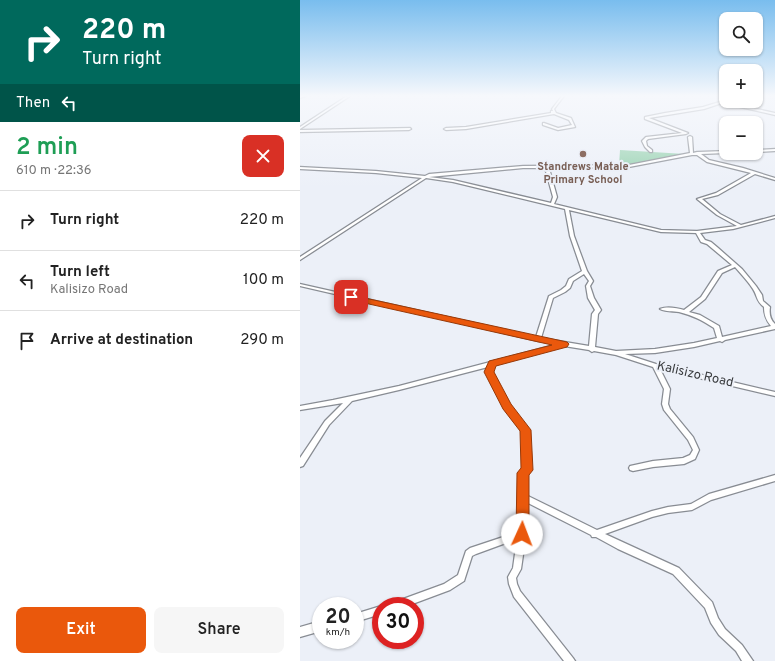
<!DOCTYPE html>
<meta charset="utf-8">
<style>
body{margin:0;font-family:Overpass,sans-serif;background:#f6f6f6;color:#222;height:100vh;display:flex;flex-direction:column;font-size:15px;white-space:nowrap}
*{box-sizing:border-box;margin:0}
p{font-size:13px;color:#767676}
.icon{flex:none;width:22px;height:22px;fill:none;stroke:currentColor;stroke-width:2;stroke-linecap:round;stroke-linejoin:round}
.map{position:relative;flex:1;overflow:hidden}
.sheet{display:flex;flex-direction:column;background:#fff;width:300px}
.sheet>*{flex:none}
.hud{background:#00695c;color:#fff;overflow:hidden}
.fabs{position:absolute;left:419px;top:12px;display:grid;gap:8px}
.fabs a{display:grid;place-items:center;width:44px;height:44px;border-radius:8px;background:#fff;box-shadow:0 1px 3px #0004;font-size:20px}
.speed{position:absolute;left:12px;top:597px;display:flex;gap:8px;font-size:20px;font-weight:700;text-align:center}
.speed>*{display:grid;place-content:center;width:52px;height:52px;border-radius:50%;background:#fff;box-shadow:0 1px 3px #0004;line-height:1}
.speed small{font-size:10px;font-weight:400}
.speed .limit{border:6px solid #d22;background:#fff;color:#111}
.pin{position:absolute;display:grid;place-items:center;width:34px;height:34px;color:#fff;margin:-17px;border-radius:8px;box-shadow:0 2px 6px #0006}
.me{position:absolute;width:44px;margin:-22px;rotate:2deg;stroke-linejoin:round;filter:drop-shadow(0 0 3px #0008)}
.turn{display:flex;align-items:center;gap:14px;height:84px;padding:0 16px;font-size:18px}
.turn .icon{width:52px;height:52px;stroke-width:2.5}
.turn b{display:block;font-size:28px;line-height:34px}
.then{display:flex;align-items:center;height:38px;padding:0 16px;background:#0003;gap:8px;font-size:15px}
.round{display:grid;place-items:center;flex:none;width:42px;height:42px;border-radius:8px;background:#f6f6f6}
.head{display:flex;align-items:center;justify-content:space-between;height:68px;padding:0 16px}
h1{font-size:24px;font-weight:600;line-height:30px;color:#1e9e55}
.action{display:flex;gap:8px;margin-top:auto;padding:8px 16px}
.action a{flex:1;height:46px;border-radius:8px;background:#ea580c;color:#fff;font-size:16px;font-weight:600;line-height:46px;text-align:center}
.action a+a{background:#f6f6f6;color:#222}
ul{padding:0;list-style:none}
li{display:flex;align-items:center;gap:12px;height:60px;padding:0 16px;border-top:1px solid #e0e0e0}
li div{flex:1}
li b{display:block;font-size:15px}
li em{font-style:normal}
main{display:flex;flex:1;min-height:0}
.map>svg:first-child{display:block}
.green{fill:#96d1af}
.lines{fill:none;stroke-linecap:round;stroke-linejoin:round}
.minor-casing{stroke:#888c93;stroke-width:2.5}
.minor{fill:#fff;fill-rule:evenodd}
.route{fill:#ea580c;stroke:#983908}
.education-dot{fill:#8d6e63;stroke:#ecf0f8;stroke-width:1.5}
.labels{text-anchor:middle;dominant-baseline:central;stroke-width:4;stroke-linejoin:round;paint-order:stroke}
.far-education-label{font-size:11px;font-weight:bold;fill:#785e54;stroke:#ecf0f8}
.street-label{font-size:13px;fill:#393b3e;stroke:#ecf0f8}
</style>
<main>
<section class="sheet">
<div class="hud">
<div class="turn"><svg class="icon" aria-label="right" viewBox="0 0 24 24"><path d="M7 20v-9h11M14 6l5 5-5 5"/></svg><div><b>220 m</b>Turn right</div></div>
<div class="then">Then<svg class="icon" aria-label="left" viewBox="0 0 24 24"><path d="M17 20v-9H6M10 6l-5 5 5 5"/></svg></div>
</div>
<div class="head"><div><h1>2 min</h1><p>610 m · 22:36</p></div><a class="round" style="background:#d93025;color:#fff"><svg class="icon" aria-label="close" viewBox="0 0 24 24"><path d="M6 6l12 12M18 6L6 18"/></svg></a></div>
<ul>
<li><svg class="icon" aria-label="right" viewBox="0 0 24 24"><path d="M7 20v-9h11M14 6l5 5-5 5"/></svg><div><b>Turn right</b></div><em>220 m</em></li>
<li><svg class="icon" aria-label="left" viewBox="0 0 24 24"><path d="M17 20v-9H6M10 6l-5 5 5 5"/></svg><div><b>Turn left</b><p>Kalisizo Road</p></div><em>100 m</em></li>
<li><svg class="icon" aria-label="arrive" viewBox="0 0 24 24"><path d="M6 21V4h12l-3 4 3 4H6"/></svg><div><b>Arrive at destination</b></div><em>290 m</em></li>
</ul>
<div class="action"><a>Exit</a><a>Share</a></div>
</section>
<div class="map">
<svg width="475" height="661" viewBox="0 0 475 661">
<rect width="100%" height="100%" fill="#ecf0f8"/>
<path class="green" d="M320,150L385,154L339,164L319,166Z"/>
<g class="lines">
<defs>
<g id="minor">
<path d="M0,96H6L0,98Z"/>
<path d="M47,96H50L0,129V127Z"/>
<path d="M262,96H264L254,109L256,113L271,118L275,127L258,130L243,125V123H244L258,128L272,125L269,120L254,114L166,129L146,130L144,129L146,128L166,127L251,113V111H253L252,109Z"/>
<path d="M456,96H460L456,97Z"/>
<path d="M426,100V101H427L425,102L475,113V115L422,103L404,109L349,118L388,133L386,134L348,139L346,141L347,146L352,150V152H350L345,147L342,141L346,137L382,133L345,119V117L365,113L403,107Z"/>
<path d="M110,128L111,129L109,130L0,132V130Z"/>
<path d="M390,136L392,137L393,153L397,152L426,151V153L401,154L409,160L443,168L475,178V180L455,174L418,195L402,199L420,214L441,225L475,216V218L433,229L400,233L405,240L411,242L417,247L442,269L456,286L462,295L463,301L470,307C469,314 470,319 475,324V329L425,340L422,342L420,341L394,347L355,353L325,354L356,364L475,392V396L360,369L370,389L368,404L370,409L393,437L399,450L395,459L384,464L353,467L333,471L330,470L329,468L330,466L353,461L383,458L390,455L393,450L388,440L364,410L362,404L364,389L353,367L316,355L294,351L292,352L289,350L264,346L194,365L192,371L209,405L228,430L231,470L227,474L226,495L297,530L352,511L368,507L391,504L409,494L475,475V481L411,500L392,510L368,513L352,517L305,534L379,568L412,602L418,618L425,629L442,645L453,661H442L436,651L419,635L411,623L405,608L373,574L318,549L296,537H292L291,535L226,502V534L221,569L216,578L217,584L220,591L273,658L275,661H264L214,597L209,584L208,577L213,568L217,539L176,554L172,556L164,581L150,590L107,606H91L92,603L144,584L158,575L166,551L170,548L218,532L219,473L223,469L222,431L204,408L186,371L188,367L99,390L52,401L29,425L3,466L0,467V458L25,421L43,403L0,410V406L33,400L99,386L258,344L238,341L0,286V284L236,337L249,296L261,290L266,286L269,279L282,271L270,236L265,209L153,182L126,178L0,260V257L122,178L76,173L0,169V167L76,171L125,176L129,174L223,166L329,165L390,153L388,137ZM392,155H397L407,162L451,173L416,193L397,199L417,215L437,226L397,231L361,230L254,204L257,197L249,168L329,167ZM223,168H245L253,197L251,203L153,180L129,177ZM269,210L361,232L396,233L401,242L407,244L432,265L418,271L401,297L384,310C377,308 367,306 360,309C366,312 373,311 379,312C394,316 402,320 414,328L417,338L394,343L355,349L316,351L295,347L298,314L301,310L294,298L290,286L293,281L287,271L274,236ZM435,267C441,274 448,281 453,289C458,297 456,301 464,307C464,315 466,320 471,326L422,337L419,326L400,315L389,312L405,299L422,273ZM284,274L289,281L286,286L288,298L295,310L292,314L289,346L241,338L253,298L265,292L270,288L273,281Z"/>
<path d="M475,149V151L456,152V150Z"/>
<path d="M81,606V614L55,622V614L81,606H82Z"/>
<path d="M21,621V631L0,637V627Z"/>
</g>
</defs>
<use href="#minor" class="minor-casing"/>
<use href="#minor" class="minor"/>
</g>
<linearGradient id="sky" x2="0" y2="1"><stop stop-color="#79bdee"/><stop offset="0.51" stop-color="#f6f8fc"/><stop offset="1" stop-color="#f6f8fc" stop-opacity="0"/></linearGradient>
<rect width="475" height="188" fill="url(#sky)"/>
<path class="route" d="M48,295H51L267,342L269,344L267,347L196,366L194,372L211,404L231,430L233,470L229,475V534L227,538L222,540L217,538L216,534L217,473L221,468L220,431L203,409L184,372L189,361L252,345L51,300L47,297Z"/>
<circle class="education-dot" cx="283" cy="154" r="4"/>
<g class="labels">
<g class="far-education-label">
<text x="283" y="167">Standrews Matale<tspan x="283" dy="13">Primary School</tspan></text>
</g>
<g class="street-label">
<text transform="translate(395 375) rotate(13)">Kalisizo Road</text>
</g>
</g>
</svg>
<div class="fabs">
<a><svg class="icon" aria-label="search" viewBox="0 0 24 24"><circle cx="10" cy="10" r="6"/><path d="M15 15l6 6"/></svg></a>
<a>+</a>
<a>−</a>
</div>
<div class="speed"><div>20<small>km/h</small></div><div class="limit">30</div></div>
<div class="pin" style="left:51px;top:297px;background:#d93025"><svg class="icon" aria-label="arrive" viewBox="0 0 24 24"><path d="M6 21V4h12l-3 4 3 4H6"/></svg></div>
<svg class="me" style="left:222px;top:534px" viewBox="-20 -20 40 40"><circle r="19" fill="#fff"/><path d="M0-13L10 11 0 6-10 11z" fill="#ea580c"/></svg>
</div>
</main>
